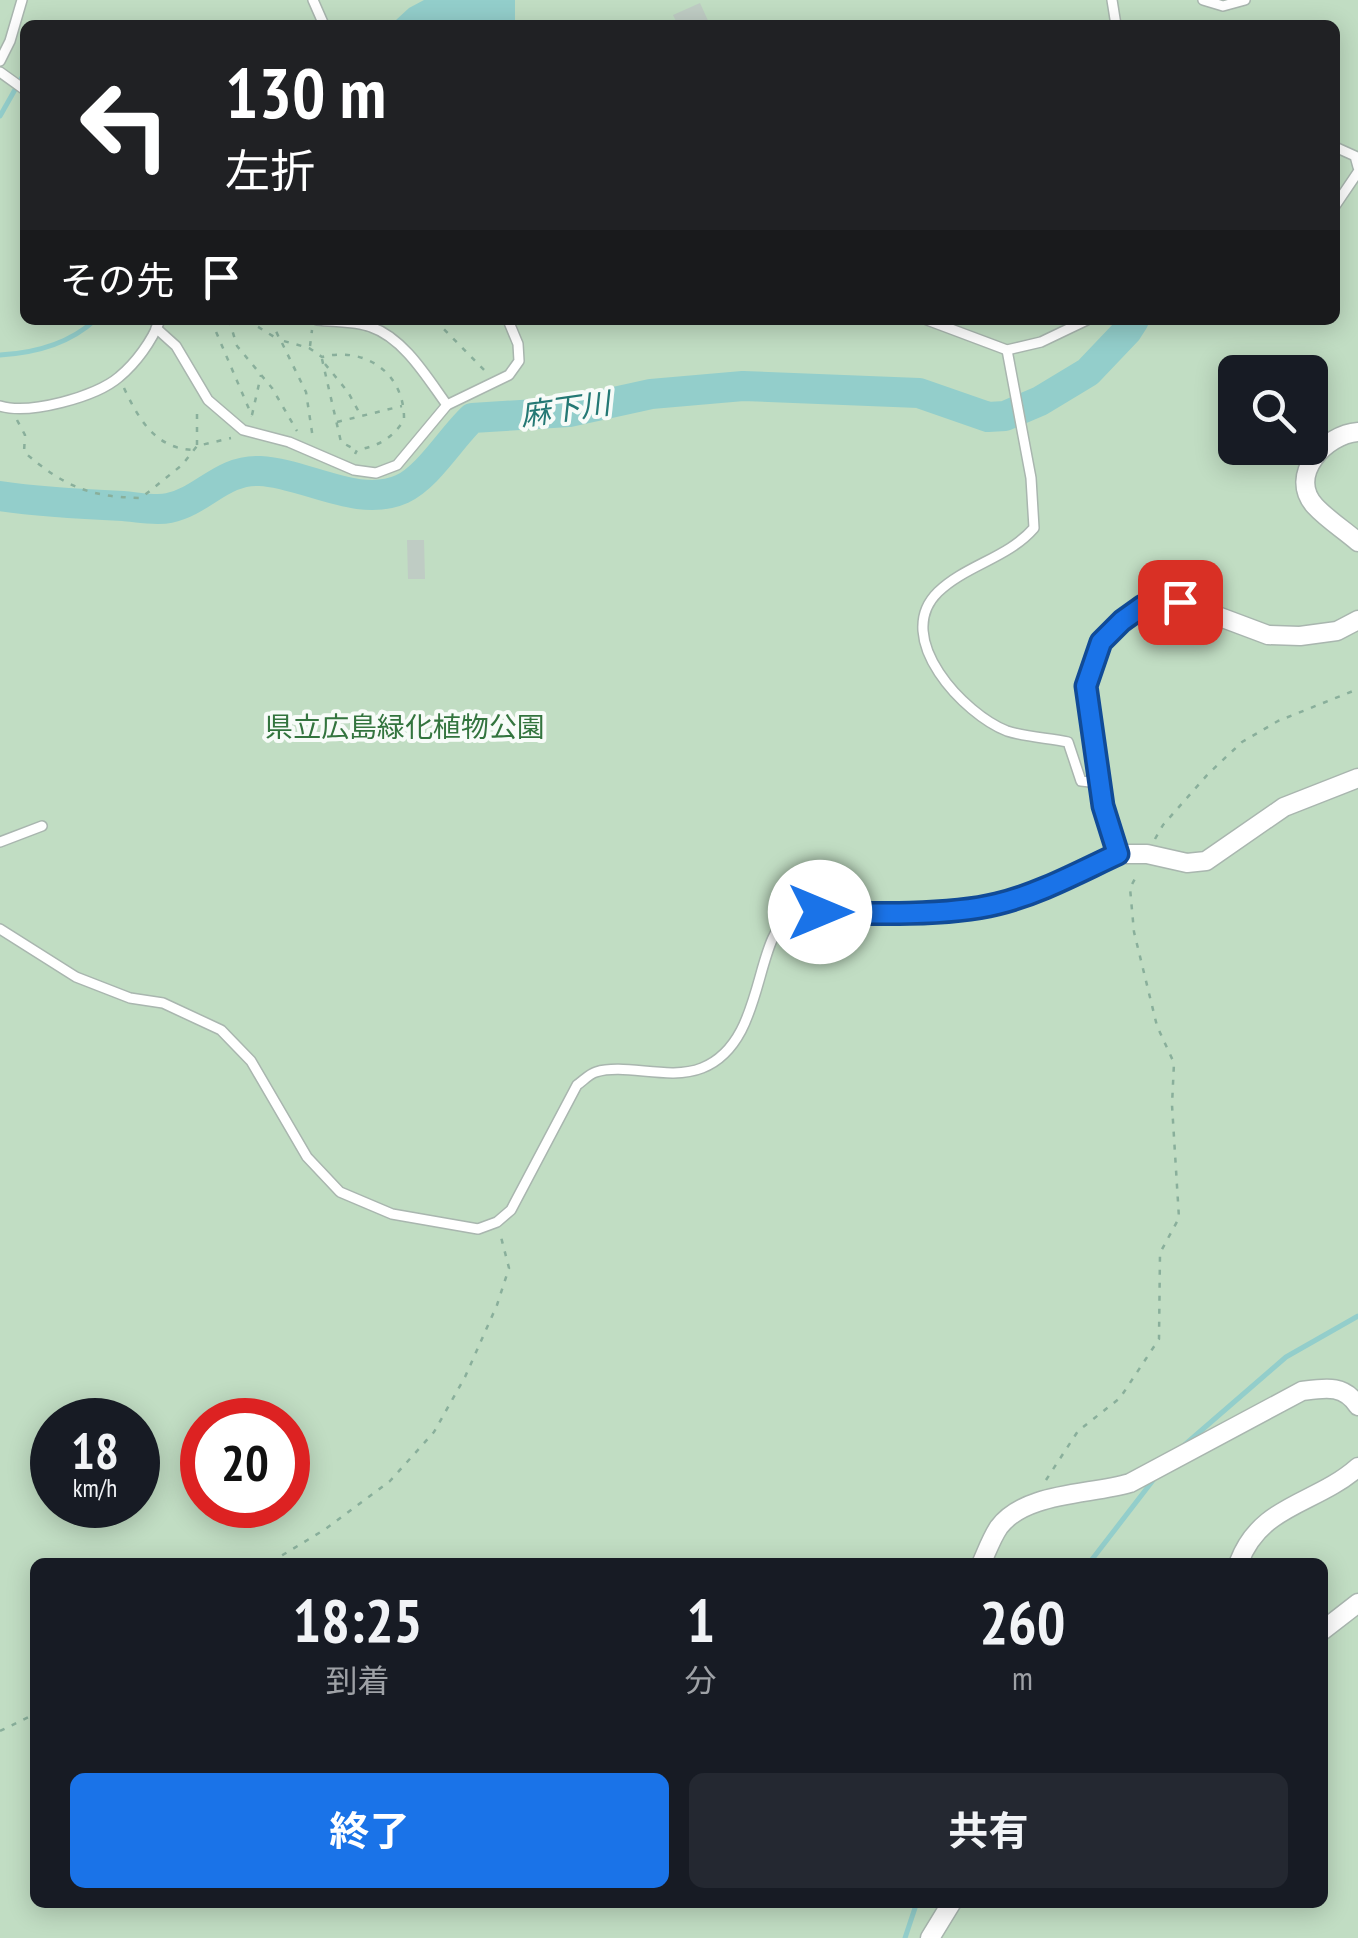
<!DOCTYPE html>
<html lang="ja">
<meta charset="utf-8">
<style>
body{margin:0;font-family:"PT Sans Narrow","Noto Sans JP",sans-serif;background:#242831;color:#f1f3f6;height:100vh;display:flex;flex-direction:column;font-size:38px;white-space:nowrap}
*{box-sizing:border-box;margin:0}
p{font-size:32px;color:#9ea1a6}
.icon{flex:none;width:55px;height:55px;fill:none;stroke:currentColor;stroke-width:2;stroke-linecap:round;stroke-linejoin:round}
.map{position:relative;flex:1;overflow:hidden}
.side{position:absolute;left:30px;top:1558px;width:1298px;height:350px;display:flex;flex-direction:column;background:#171b24;border-radius:15px;box-shadow:0 5px 25px #0003}
.side>*{flex:none}
.guide{position:absolute;left:20px;top:20px;width:1320px;height:305px;border-radius:15px;box-shadow:0 5px 25px #0003;background:#202124;color:#fff;overflow:hidden}
.buttons{position:absolute;left:1218px;top:355px;display:grid;gap:20px}
.buttons a{display:grid;place-items:center;width:110px;height:110px;border-radius:15px;background:#171b24;box-shadow:0 5px 25px #0003;font-size:50px}
.speed{position:absolute;left:30px;top:1398px;display:flex;gap:20px;font-size:50px;font-weight:700;text-align:center}
.speed>*{display:grid;place-content:center;width:130px;height:130px;border-radius:50%;background:#171b24;box-shadow:0 5px 25px #0003;line-height:1}
.speed small{font-size:25px;font-weight:400}
.speed .limit{border:15px solid #d22;background:#fff;color:#111}
.pin{position:absolute;display:grid;place-items:center;width:85px;height:85px;color:#fff;margin:-42px;border-radius:20px;box-shadow:0 5px 15px #0006}
.me{position:absolute;width:110px;margin:-55px;rotate:90deg;stroke-linejoin:round;filter:drop-shadow(0 0 8px #0008)}
.turn{display:flex;align-items:center;gap:35px;height:210px;padding:0 40px;font-size:45px}
.turn .icon{width:130px;height:130px;stroke-width:2.5}
.turn b{display:block;font-size:70px;line-height:85px}
.then{display:flex;align-items:center;height:95px;padding:0 40px;background:#0003;gap:20px;font-size:38px}
.eta{display:flex;justify-content:space-evenly;align-items:center;height:170px;text-align:center}
.eta b{font-size:60px;font-weight:700;line-height:70px}
.button{display:flex;gap:20px;margin-top:auto;padding:20px 40px}
.button a{flex:1;height:115px;border-radius:15px;background:#1a73e8;color:#fff;font-size:40px;font-weight:700;line-height:115px;text-align:center}
.button a+a{background:#242831;color:#f1f3f6}
.map>svg:first-child{display:block}
.green{fill:#c1ddc3;fill-rule:evenodd}
.water{fill:#93cecb}
.lines{fill:none;stroke-linecap:round;stroke-linejoin:round}
.stream{stroke:#93cecb;stroke-width:5}
.river{stroke:#93cecb;stroke-width:30}
.building{fill:#bfccc4}
.service-casing{stroke:#a9b6af;stroke-width:12}
.minor-casing{stroke:#a9b6af;stroke-width:21}
.path{stroke:#89af9b;stroke-width:2.5;stroke-dasharray:5 8;stroke-linecap:butt}
.service{stroke:#fff;stroke-width:9}
.minor{stroke:#fff;stroke-width:18}
.route-casing{stroke:#114b97;stroke-width:25}
.route{stroke:#1a73e8;stroke-width:18}
.labels{text-anchor:middle;dominant-baseline:central;stroke-width:8;stroke-linejoin:round;paint-order:stroke}
.park-label{font-size:28px;fill:#33743e;stroke:#f7fbf8}
.water-label{font-size:30px;font-style:italic;fill:#247874;stroke:#f7fbf8}
</style>
<div class="map">
<svg width="1358" height="1938" viewBox="0 0 1358 1938">
<rect width="100%" height="100%" fill="#e7eee9"/>
<path class="green" d="M0,0H1358V1938H0ZM25,25H1335V320H25ZM1235,372H1310V448H1235ZM52,1420H138V1505H52ZM202,1420H288V1505H202ZM35,1562H1322V1902H35Z"/>
<path class="water" d="M424,0H515V22L513,25H399L396,20L409,8Z"/>
<g class="lines">
<g class="stream">
<path d="M0,116L25,72"/>
<path d="M0,355C35,353 69,344 95,320"/>
<path d="M1181,1448L1286,1357L1358,1316"/>
<path d="M1090,1562L1154,1479"/>
<path d="M905,1938L917,1902"/>
</g>
<path class="river" d="M0,496C41,502 81,504 123,506C137,507 155,511 169,508C203,501 222,469 260,471C305,473 358,509 402,489C428,477 450,439 472,418L569,412L651,394L743,386L919,393L988,417L1005,416L1040,401L1088,372L1127,331L1134,320"/>
</g>
<g class="building">
<path d="M700,3L710,25H678L673,15Z"/>
<path d="M407,540H424L425,579H408Z"/>
</g>
<g class="lines">
<defs>
<g id="service">
<path d="M313,0L324,25"/>
<path d="M1112,0L1116,25"/>
<path d="M1203,0L1223,6L1245,0"/>
<path d="M0,61L10,41L22,0"/>
<path d="M0,72L25,90"/>
<path d="M1335,147L1355,156L1358,167"/>
<path d="M1335,206L1358,172"/>
<path d="M317,320C334,322 355,321 371,327C404,338 428,379 447,405"/>
<path d="M927,320L1007,350L1041,342L1087,320"/>
<path d="M156,328L176,346L208,400L243,430L289,442L354,470L376,473L397,465L447,405L509,375L519,361L518,344L508,320"/>
<path d="M1007,350L1031,478L1034,528C1008,558 966,565 938,592C891,638 965,715 1007,731C1025,737 1049,738 1068,742L1081,781L1099,783"/>
<path d="M0,406C29,415 96,397 119,377C136,363 152,341 160,320"/>
<path d="M0,842L42,826"/>
<path d="M0,929L76,977L130,998L163,1003L221,1030L251,1061L307,1157L340,1192L392,1214L478,1229L497,1222L511,1210L577,1085C583,1081 589,1074 596,1072C626,1063 669,1081 702,1068C768,1042 752,932 793,916C812,909 834,913 853,913C886,912 920,912 953,910C1012,905 1065,879 1118,854"/>
</g>
<g id="minor">
<path d="M1358,432C1326,434 1287,475 1315,506C1327,519 1344,530 1358,542"/>
<path d="M1358,620L1337,631L1300,636L1268,635L1180,602L1143,606L1122,621L1101,642L1087,686L1103,807L1118,854H1147L1187,863L1206,861L1284,807L1358,778"/>
<path d="M982,1562C987,1551 992,1537 999,1527C1025,1492 1090,1495 1130,1483L1302,1391C1325,1388 1344,1384 1358,1406"/>
<path d="M1239,1562C1261,1504 1315,1505 1358,1467"/>
<path d="M1322,1631L1358,1603"/>
<path d="M930,1938L952,1902"/>
</g>
</defs>
<use href="#service" class="service-casing"/>
<use href="#minor" class="minor-casing"/>
<g class="path">
<path d="M211,320L252,416"/>
<path d="M229,320L237,346L272,388L297,431"/>
<path d="M247,320L276,338"/>
<path d="M271,320L280,340L309,348L322,357C365,346 405,373 404,420C392,439 378,446 357,450L355,454"/>
<path d="M435,320L487,373"/>
<path d="M282,343L306,392L313,439"/>
<path d="M310,346L312,330"/>
<path d="M322,359L341,442L356,450"/>
<path d="M325,364L348,392L360,414"/>
<path d="M124,388C139,420 156,449 194,450"/>
<path d="M252,415L261,375"/>
<path d="M17,420L25,435L24,452C64,486 88,497 141,498L182,465L197,446L231,438"/>
<path d="M337,422L402,406"/>
<path d="M197,445V408"/>
<path d="M1155,839L1163,825L1208,774L1242,742L1278,721L1358,689"/>
<path d="M1046,1480L1078,1431L1120,1398L1159,1339L1160,1253L1179,1218L1172,1105L1174,1063L1157,1026L1134,932L1130,888L1138,873"/>
<path d="M271,1562L324,1530L390,1481L434,1432L465,1377L497,1305L509,1268L501,1237"/>
<path d="M0,1731L35,1714"/>
</g>
<use href="#service" class="service"/>
<use href="#minor" class="minor"/>
</g>
<g class="lines">
<defs>
<path id="route" d="M820,912C872,914 948,916 997,904C1039,894 1079,872 1118,854L1103,806L1086,686L1101,642L1122,621L1143,606L1180,602"/>
</defs>
<use href="#route" class="route-casing"/>
<use href="#route" class="route"/>
</g>
<g class="labels">
<g class="park-label">
<text x="405" y="726">県立広島緑化植物公園</text>
</g>
<g class="water-label">
<text transform="translate(565 408) rotate(-8)">麻下川</text>
</g>
</g>
</svg>
<div class="buttons">
<a><svg class="icon" aria-label="search" viewBox="0 0 24 24"><circle cx="10" cy="10" r="6"/><path d="M15 15l6 6"/></svg></a>
</div>
<div class="speed"><div>18<small>km/h</small></div><div class="limit">20</div></div>
<div class="pin" style="left:1180px;top:602px;background:#d93025"><svg class="icon" aria-label="arrive" viewBox="0 0 24 24"><path d="M6 21V4h12l-3 4 3 4H6"/></svg></div>
<svg class="me" style="left:820px;top:912px" viewBox="-20 -20 40 40"><circle r="19" fill="#fff"/><path d="M0-13L10 11 0 6-10 11z" fill="#1a73e8"/></svg>
<div class="guide">
<div class="turn"><svg class="icon" aria-label="left" viewBox="0 0 24 24"><path d="M17 20v-9H6M10 6l-5 5 5 5"/></svg><div><b>130 m</b>左折</div></div>
<div class="then">その先<svg class="icon" aria-label="arrive" viewBox="0 0 24 24"><path d="M6 21V4h12l-3 4 3 4H6"/></svg></div>
</div>
<section class="side">
<div class="eta">
<div><b>18:25</b><p>到着</p></div>
<div><b>1</b><p>分</p></div>
<div><b>260</b><p>m</p></div>
</div>
<div class="button"><a>終了</a><a>共有</a></div>
</section>
</div>
